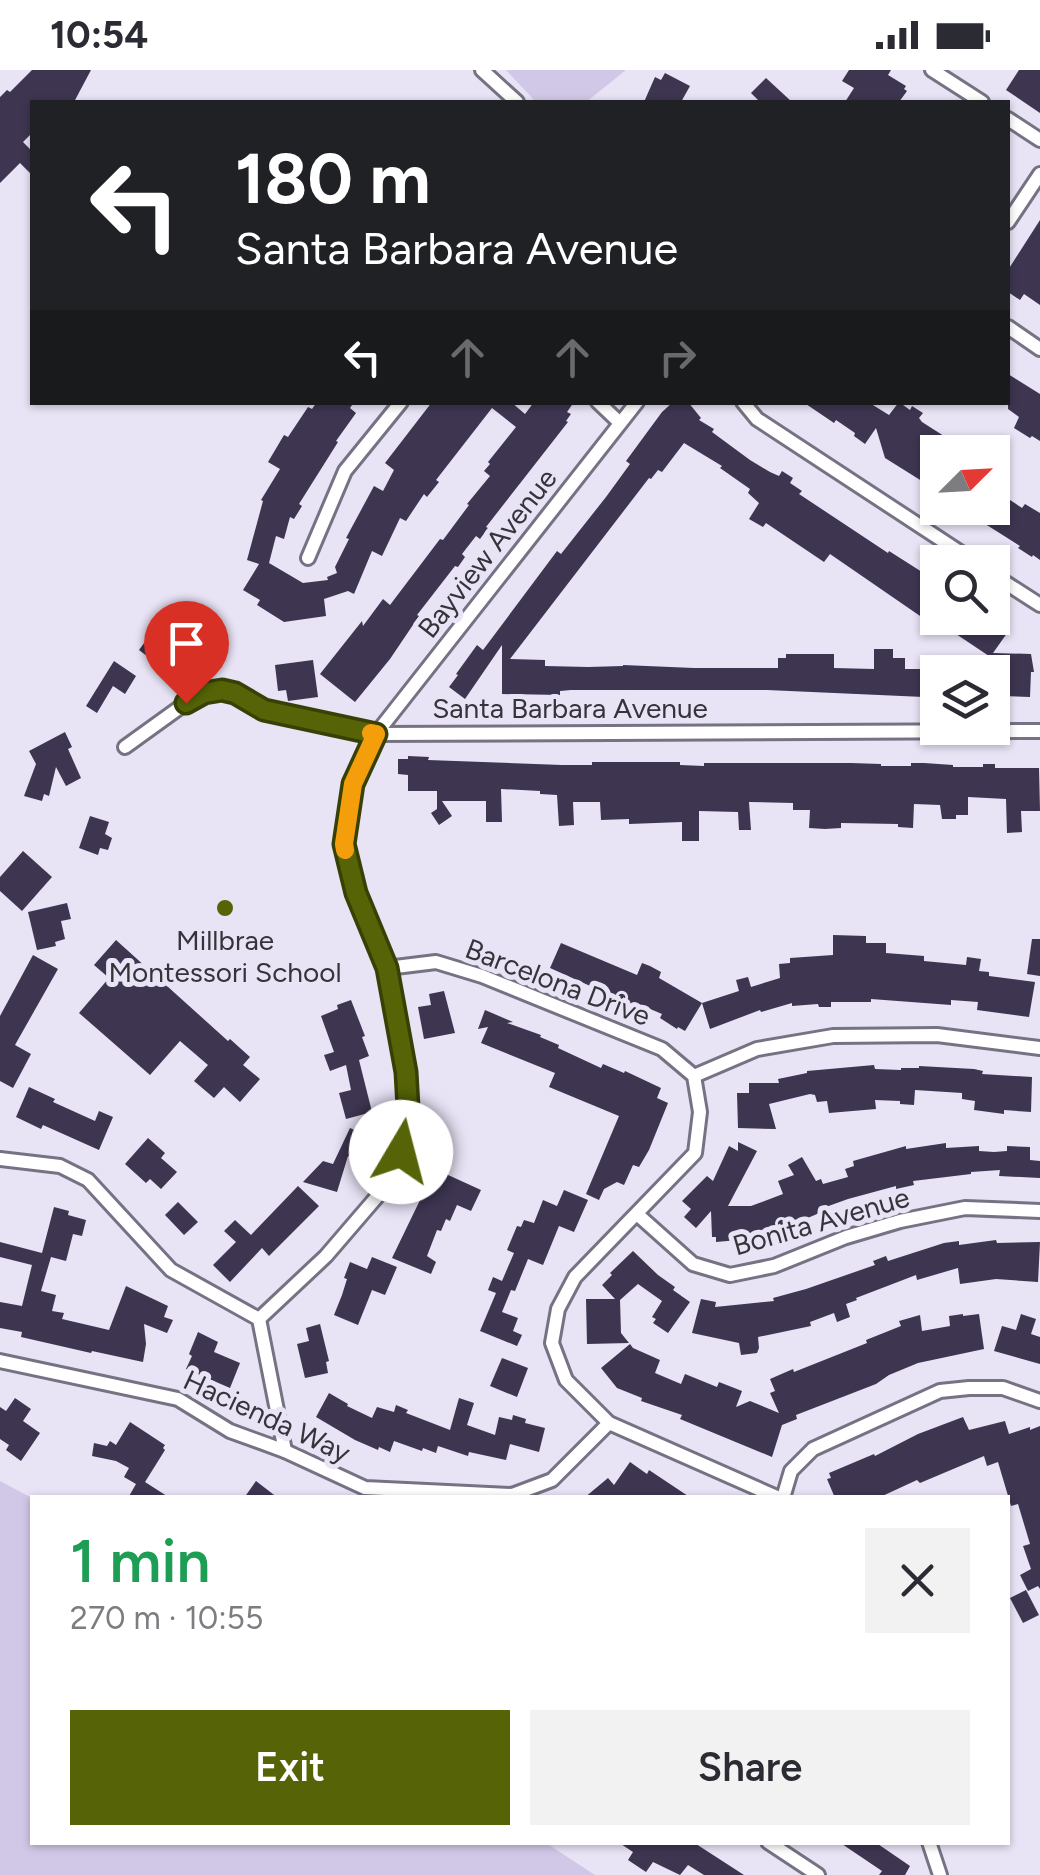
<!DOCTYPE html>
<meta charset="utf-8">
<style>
body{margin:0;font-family:Figtree,sans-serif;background:#f2f2f3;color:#2b2b33;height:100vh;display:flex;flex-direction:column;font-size:38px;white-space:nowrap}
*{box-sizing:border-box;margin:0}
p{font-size:32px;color:#7c7c81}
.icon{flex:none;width:55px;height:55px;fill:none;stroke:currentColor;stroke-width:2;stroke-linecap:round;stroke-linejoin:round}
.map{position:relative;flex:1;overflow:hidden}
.sheet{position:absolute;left:30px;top:1425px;width:980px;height:350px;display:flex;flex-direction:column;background:#fff;border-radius:0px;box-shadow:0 2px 8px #0004}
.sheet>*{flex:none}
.top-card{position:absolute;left:30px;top:30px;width:980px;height:305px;border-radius:0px;box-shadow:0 2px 8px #0004;background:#202124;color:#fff;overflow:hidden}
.needle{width:65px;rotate:66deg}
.buttons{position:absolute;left:920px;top:365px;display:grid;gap:20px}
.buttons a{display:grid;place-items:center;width:90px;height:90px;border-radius:0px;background:#fff;box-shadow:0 2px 8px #0004;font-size:50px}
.pin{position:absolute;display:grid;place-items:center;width:85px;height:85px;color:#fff;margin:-102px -42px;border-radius:50% 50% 50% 0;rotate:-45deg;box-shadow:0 0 10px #0007}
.pin .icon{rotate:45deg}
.me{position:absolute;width:110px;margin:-55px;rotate:8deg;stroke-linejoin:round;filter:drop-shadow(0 0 8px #0008)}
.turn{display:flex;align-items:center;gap:35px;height:210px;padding:0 40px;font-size:45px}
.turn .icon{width:130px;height:130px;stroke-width:2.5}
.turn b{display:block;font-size:70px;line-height:85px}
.lanes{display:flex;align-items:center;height:95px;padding:0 40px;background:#0003;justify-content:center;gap:50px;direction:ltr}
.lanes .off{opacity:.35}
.round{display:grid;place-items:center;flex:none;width:105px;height:105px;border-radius:0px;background:#f2f2f3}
.summary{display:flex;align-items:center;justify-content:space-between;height:170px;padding:0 40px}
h1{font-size:60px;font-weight:600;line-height:75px;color:#1e9e55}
.cta{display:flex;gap:20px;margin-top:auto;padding:20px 40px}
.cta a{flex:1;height:115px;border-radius:0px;background:#566407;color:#fff;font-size:40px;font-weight:600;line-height:115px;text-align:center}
.cta a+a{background:#f2f2f3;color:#2b2b33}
.status{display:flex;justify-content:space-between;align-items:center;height:70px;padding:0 50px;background:#fff;direction:ltr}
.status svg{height:28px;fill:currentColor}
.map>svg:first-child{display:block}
.green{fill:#d1c8e7}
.building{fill:#3e3551}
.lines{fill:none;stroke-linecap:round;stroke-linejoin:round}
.street-casing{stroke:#777283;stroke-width:18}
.street{stroke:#fff;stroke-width:12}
.route-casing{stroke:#384105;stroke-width:25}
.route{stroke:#566407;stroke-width:18}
.slow{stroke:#f59e0b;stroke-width:18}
.poi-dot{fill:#566407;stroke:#e8e3f5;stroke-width:4}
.labels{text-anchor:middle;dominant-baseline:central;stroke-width:10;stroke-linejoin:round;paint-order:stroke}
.street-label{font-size:28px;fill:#36343b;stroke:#e8e3f5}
.poi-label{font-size:28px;fill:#36343b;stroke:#e8e3f5}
</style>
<div class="status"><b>10:54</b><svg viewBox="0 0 49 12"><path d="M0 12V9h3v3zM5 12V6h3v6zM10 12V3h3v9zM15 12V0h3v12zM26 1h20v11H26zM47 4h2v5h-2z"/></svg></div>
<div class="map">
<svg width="1040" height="1805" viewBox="0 0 1040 1805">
<rect width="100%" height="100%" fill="#e8e3f5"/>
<g class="green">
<path d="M506,0H626L586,32H536Z"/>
<path d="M0,1411L32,1428V1772L546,1773L595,1805H0Z"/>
</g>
<g class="building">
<path d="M32,0H91L74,32H32V63L23,72L32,81V105L20,93L0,113V27L7,20L10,22Z"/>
<path d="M849,0H891L888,5L906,16L904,19L907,21L899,32H845L854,18L842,11Z"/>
<path d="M1019,0H1040V43L1006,20Z"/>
<path d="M665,3L690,16L681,32H644L655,7L661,10Z"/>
<path d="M766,8L792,32H760L751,23Z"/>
<path d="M1040,150V235L1024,224L1020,230L1008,222V200Z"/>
<path d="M1008,304L1040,324V371L1032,366L1030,368L1014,358L1019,347L1008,339Z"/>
<path d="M317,332H354L350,338L356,343L336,371L338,372L299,434L302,436L294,449L290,447L284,469L276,466L269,493L303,513L328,510L327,507L337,503L335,497L349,469L346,468L374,416L383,421L394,400L385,393L432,332H511L525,344L534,332H574L567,342L571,344L566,351L568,352L486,457L488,458L480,469L476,466L462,484L465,487L458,497L455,496L417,545L419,546L390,589L355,632L320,604L362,551L363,556L383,529L390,535L440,469L443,470L469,435L467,434L490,406L484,401L490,394L488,392L516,357L492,338L436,410L439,412L427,427L424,424L406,451L400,448L382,486L372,481L354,524L348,521L324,529L326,546L284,552L257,535L260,530L243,520L259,494L247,490L263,431L261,430L280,399L268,392L284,365L288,367L308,337L312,339Z"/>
<path d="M673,332H688L701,348L699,350L714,359L712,362L750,390L770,402L779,406L782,401L793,408L790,413L802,421L799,424L888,483L889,481L922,502L921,503L938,515V548H994L1010,559L993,583L1031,584L1034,602H1031L1030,627L1000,626L1001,602H950V589L995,590L950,560L948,563L938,556V562L921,550L923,548L830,484L824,492L766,453L763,457L749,449L759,433L748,423L750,419L720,398L722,396L684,373L662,402L658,400L651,409L649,408L510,589L545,590V596L588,597L623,596V595L694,598H778V588H786V584H834V598L874,599V579H893V588H905V599H938V622H924V627L767,620H571L560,621V625L502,624V575L465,629L449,617L458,605L456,604L477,575L483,580L557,481L561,484L606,427L630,394L626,391L662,342Z"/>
<path d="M803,332H868L889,345L899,332L910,340L912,336L923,343L919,348L922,352L969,382H938V409L930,404L925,413L885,388L876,358L865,374L854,366L855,363L836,350L834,353Z"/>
<path d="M992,418L1022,438L1025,434L1040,443V490L1033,485L1032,487L1018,478L1020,476L960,438H992Z"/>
<path d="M175,559L203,580L192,595L181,587L169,603L139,580L150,565L163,575Z"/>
<path d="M313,590L318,627L288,631L286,620L278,621L275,595Z"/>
<path d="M114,591L136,606L125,624L113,616L97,643L86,636Z"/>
<path d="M65,662L72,677L68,679L81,708L66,716L56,697L49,726L44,724L42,731L24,726L36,694L29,681Z"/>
<path d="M408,686L429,687L428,690L562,695H592V692H680V695L704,696V693H851L881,694V696H911V693H924L953,695V697H983V694H995V698H1039L1040,741H1021L1022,762L1007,763L1006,729L968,727V745H956V749H942L940,735L914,734L913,758L898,757V754L841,753V758L825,759L809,758L810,740H793V733L749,732L751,760H739L738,742L699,741V771H682V752L629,754V749L601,750L600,732H573L574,755L559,756L557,725L540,724V721L501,719L502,752H486V731H442L452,746L439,755L431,743L437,739V721H408V705L398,704V689H408Z"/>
<path d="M90,746L109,752L105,764L112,768L108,780L100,778L98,785L79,778Z"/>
<path d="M23,781L52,807L22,841L0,821V807Z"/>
<path d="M67,833L71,849L61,851L65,869L55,872L56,876L37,880L28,842Z"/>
<path d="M833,865L866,866V873H886V883L924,886V891L966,895L967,887L981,889L979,901L989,902V906L1035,912L1029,947L977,940L978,932L951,930V935L871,929V932H831V937H819L818,934L792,936V933L761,942L760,940L710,959L702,933L739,921L736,910L748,907L751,917L780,908L779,894L790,893V888L833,885Z"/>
<path d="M1032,869H1040V906L1027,904Z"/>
<path d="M116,870L228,971L230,969L250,987L243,995L260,1009L240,1032L224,1017L214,1028L194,1011L208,995L180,971L150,1005L79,943L109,908L94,895Z"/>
<path d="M561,873L637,905L642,893L650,896L661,902L659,908L702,933L685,961L678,957L677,959L660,948L662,944L636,933L635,936L550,898Z"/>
<path d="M33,885L58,899L15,975L31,984L13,1018L0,1011V946Z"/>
<path d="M444,921L455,963L424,969L418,937L431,935L429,924Z"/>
<path d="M351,930L365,966L362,967L369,986L359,990L372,1042L346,1049L339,1023L351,1020L346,995L330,1001L324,985L334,982L321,946L338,939L337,935Z"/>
<path d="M485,940L513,952L507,953L541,965L540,967L559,975L558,978L601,998L603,994L624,1003L625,1001L661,1018L657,1028L668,1033L649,1080L639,1097L633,1095L624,1115L617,1112L604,1119L599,1130L586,1124L619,1046L549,1017L555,1003L481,973L488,957L478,959Z"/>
<path d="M874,995L875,999L901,1000V998H919V996L974,999L983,1001L982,1004L1032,1007L1031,1042L1004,1040V1044L974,1040L975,1031L962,1029V1023L915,1020L914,1035L900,1034V1031L875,1030L876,1039L829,1043L827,1031L817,1032L815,1025L810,1024L769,1034L776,1059L738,1058L737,1023H749V1013H779L778,1009L807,1003V1001Z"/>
<path d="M29,1017L55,1029L53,1032L95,1051L99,1041L113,1047L99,1080L43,1055L41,1059L16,1047Z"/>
<path d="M350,1058L366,1065L354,1089L348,1086L337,1122L303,1112L323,1091L333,1094Z"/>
<path d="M148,1068L165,1083L161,1088L177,1102L161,1119L150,1109L146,1113L125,1094Z"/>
<path d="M738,1072L757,1081L728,1136H751L783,1124L778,1111L794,1105L788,1095L802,1087L816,1111L821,1109L823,1114L848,1107L845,1099L854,1096L853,1091L906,1076V1079L946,1073V1078L979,1076V1081L994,1082L1007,1081V1076L1030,1077V1090L1040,1091V1108L999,1106L1000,1100L971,1102V1104L913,1111L914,1115L896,1119V1116L848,1129L823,1138L824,1141L782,1159L781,1157L749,1169L716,1172V1167H712L711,1141L696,1158L684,1147L691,1139L682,1131L707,1106L713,1111L729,1076L738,1081Z"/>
<path d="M435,1099L481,1120L471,1141L457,1135L450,1151L446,1149L441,1161L437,1160L427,1186L436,1192L431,1204L392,1188Z"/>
<path d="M298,1116L319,1136L269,1186L262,1178L230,1212L213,1195L236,1172L224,1161L235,1150L251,1165Z"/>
<path d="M564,1120L588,1130L574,1162L559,1156L543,1195L528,1189L515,1221L511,1220L502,1242L518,1248L513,1261L522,1265L517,1276L480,1261L496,1223L488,1220L493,1207L502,1211L514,1183L507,1180L517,1156L521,1157L524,1150L534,1153L543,1130L557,1136Z"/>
<path d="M178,1132L198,1152L184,1165L165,1145Z"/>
<path d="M54,1137L69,1141L68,1145L86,1150L82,1166L73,1164L66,1191L51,1187L41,1221L56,1225L52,1241L64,1243L62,1249L109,1260L126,1216L168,1236L164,1247L173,1250L167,1263L144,1254L146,1274L143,1292L92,1281L91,1283L21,1267L22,1262L0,1258V1232L22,1236L32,1195L0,1187V1172L42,1183Z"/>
<path d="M996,1170L997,1173L1040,1172L1038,1212L996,1209L960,1214L958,1198L917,1210L916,1205L856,1228L857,1230L846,1234L850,1247L837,1252L834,1243L810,1252L811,1256L758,1267L759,1278L757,1283L741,1285L739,1273L692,1263L701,1229L716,1232L715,1237L774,1231L773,1228L806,1219L875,1195L873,1191L886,1186L888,1191L944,1173L959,1171V1175Z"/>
<path d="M633,1181L658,1205L675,1217L673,1220L690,1232L668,1263L653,1253L656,1249L652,1247L662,1231L638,1214L620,1230L621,1263L629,1273L587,1274L586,1229H615L602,1215L612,1205L610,1203Z"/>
<path d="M372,1187L397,1197L385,1225L372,1220L358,1255L334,1245L342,1225L347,1209L344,1208L350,1192L367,1199Z"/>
<path d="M963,1244V1246L979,1244L984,1279L918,1293L889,1305L876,1314L796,1345L797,1349L782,1355L772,1387L680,1349L682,1345L641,1331L642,1328L617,1318L601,1298L630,1274L633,1278L660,1290L655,1303L681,1314L685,1304L717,1317L719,1312L742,1321L736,1337L750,1331L779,1343L770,1323L775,1321L770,1309L793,1299L794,1302L867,1273L866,1270L901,1256L899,1251L920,1245L922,1261L950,1256L949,1246Z"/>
<path d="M1021,1244L1036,1249L1031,1264L1040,1267V1294L994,1281L1002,1256L1016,1260Z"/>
<path d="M320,1254L329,1291L326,1292L328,1303L305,1308L297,1274L309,1271L306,1258Z"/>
<path d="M198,1262L218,1272L214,1282L240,1293L230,1318L186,1299L192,1286L189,1284Z"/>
<path d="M502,1288L528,1298L517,1327L490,1316Z"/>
<path d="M329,1323L348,1334L347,1336L372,1348L377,1337L394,1342L396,1335L408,1340L406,1343L450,1360L459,1328L474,1333L467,1355L495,1365L499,1347L512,1350L513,1345L526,1349L525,1353L545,1358L539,1382L510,1374L506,1390L469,1382L468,1386L438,1376L436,1383L423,1378L422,1381L394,1371L390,1382L379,1377L378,1380L355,1370L316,1347Z"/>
<path d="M15,1328L31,1339L23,1351L40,1363L21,1391L6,1380L9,1375L0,1369V1337L6,1341Z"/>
<path d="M963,1347L969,1360L1005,1351L1009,1364L1030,1357V1360L1040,1356V1519L1038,1516L1028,1521L1020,1505L1031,1499L1023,1476L1030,1474L1018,1434L1011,1436L998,1392L987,1396L984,1386L920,1413L917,1410L878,1428H835L827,1409L831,1408L829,1403L874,1384L875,1386L918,1364Z"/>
<path d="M130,1352L165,1375L163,1378L165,1380L145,1412L170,1428H128L136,1414L124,1407L129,1398L116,1391L92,1386L94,1373L107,1376L110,1371L116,1375Z"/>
<path d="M630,1392L647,1404L649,1400L691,1428H584L608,1408L614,1415Z"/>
<path d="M256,1411L278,1428H244Z"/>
<path d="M1026,1520L1039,1545L1023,1553L1010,1528Z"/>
<path d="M618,1772H693L744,1805H704L688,1795L680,1805L653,1792L646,1802L628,1790L633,1782Z"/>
<path d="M839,1772H875L910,1796L905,1805H879L882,1801Z"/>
</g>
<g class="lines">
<defs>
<g id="street">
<path d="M482,0L517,32"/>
<path d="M932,0L982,32"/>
<path d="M1008,49L1040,70"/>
<path d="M1008,152L1040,104"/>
<path d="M1008,257L1040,279"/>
<path d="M598,332L620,353"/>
<path d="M743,332L757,349L975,492"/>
<path d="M308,488L345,401L401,332"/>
<path d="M992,504L1040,535"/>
<path d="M125,677L186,633L204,623L222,620L235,623L264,640L376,664L1040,661"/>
<path d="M387,898L436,892L482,906L662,979L694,1006L700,1042L695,1083L575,1207L558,1239L552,1273L566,1310L609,1353L779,1428"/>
<path d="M694,1006L757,979L833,966L937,965L1040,978"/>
<path d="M0,1089L60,1096L88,1110L171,1200L259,1249L285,1381"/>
<path d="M637,1144L693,1194L730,1205L774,1196L846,1167L900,1151L965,1138L1040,1141"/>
<path d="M259,1249L326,1186L393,1108L409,1055L406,1002L387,898L355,823L344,774L353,714L376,664L637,332"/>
<path d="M0,1291L178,1329L230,1361L285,1381L365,1418L512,1425L552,1410L609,1353"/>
<path d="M783,1428L791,1401L813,1379L940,1321L969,1318H1003L1040,1331"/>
<path d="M768,1772L818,1805"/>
<path d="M929,1772L940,1805"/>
</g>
</defs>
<use href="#street" class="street-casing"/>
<use href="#street" class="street"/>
</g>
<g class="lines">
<defs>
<path id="route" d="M186,633L204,623L222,620L235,623L264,640L376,664L353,714L344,774L356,823L387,898L406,1002L409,1055L401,1082"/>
</defs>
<use href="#route" class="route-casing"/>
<use href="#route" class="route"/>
<path class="slow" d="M345,780L344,774L353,714L376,664L371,663"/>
</g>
<circle class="poi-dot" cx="225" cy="838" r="10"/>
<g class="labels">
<g class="street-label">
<text transform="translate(487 483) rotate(-52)">Bayview Avenue</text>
<text x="570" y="638">Santa Barbara Avenue</text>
<text transform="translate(558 912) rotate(21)">Barcelona Drive</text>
<text transform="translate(821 1151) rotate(-16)">Bonita Avenue</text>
<text transform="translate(267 1346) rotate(25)">Hacienda Way</text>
</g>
<g class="poi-label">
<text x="225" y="870">Millbrae<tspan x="225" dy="32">Montessori School</tspan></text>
</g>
</g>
</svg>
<div class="buttons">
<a><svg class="needle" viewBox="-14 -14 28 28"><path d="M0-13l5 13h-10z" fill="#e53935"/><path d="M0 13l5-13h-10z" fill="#7c7c81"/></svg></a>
<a><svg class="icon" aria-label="search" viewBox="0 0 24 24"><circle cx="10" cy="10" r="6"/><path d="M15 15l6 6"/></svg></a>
<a><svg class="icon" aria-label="layers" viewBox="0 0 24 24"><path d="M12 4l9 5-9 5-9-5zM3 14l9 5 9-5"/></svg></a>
</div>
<div class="pin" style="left:186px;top:633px;background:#d93025"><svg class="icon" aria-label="arrive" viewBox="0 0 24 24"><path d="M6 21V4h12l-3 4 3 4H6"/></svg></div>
<svg class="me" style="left:401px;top:1082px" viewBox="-20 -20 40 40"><circle r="19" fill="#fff"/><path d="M0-13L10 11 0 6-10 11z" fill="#566407"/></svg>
<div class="top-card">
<div class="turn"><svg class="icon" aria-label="left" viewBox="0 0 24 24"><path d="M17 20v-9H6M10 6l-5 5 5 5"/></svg><div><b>180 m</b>Santa Barbara Avenue</div></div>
<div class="lanes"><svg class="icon" aria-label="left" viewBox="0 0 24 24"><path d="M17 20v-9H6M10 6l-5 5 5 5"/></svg><svg class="icon off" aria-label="ahead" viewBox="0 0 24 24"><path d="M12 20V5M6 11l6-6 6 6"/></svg><svg class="icon off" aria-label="ahead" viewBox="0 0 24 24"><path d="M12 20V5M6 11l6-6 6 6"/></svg><svg class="icon off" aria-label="right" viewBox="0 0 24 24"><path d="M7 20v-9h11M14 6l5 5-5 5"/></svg></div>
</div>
<section class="sheet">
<div class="summary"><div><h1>1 min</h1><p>270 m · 10:55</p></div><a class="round"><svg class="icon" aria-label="close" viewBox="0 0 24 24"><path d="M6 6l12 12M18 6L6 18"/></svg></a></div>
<div class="cta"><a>Exit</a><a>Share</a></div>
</section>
</div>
